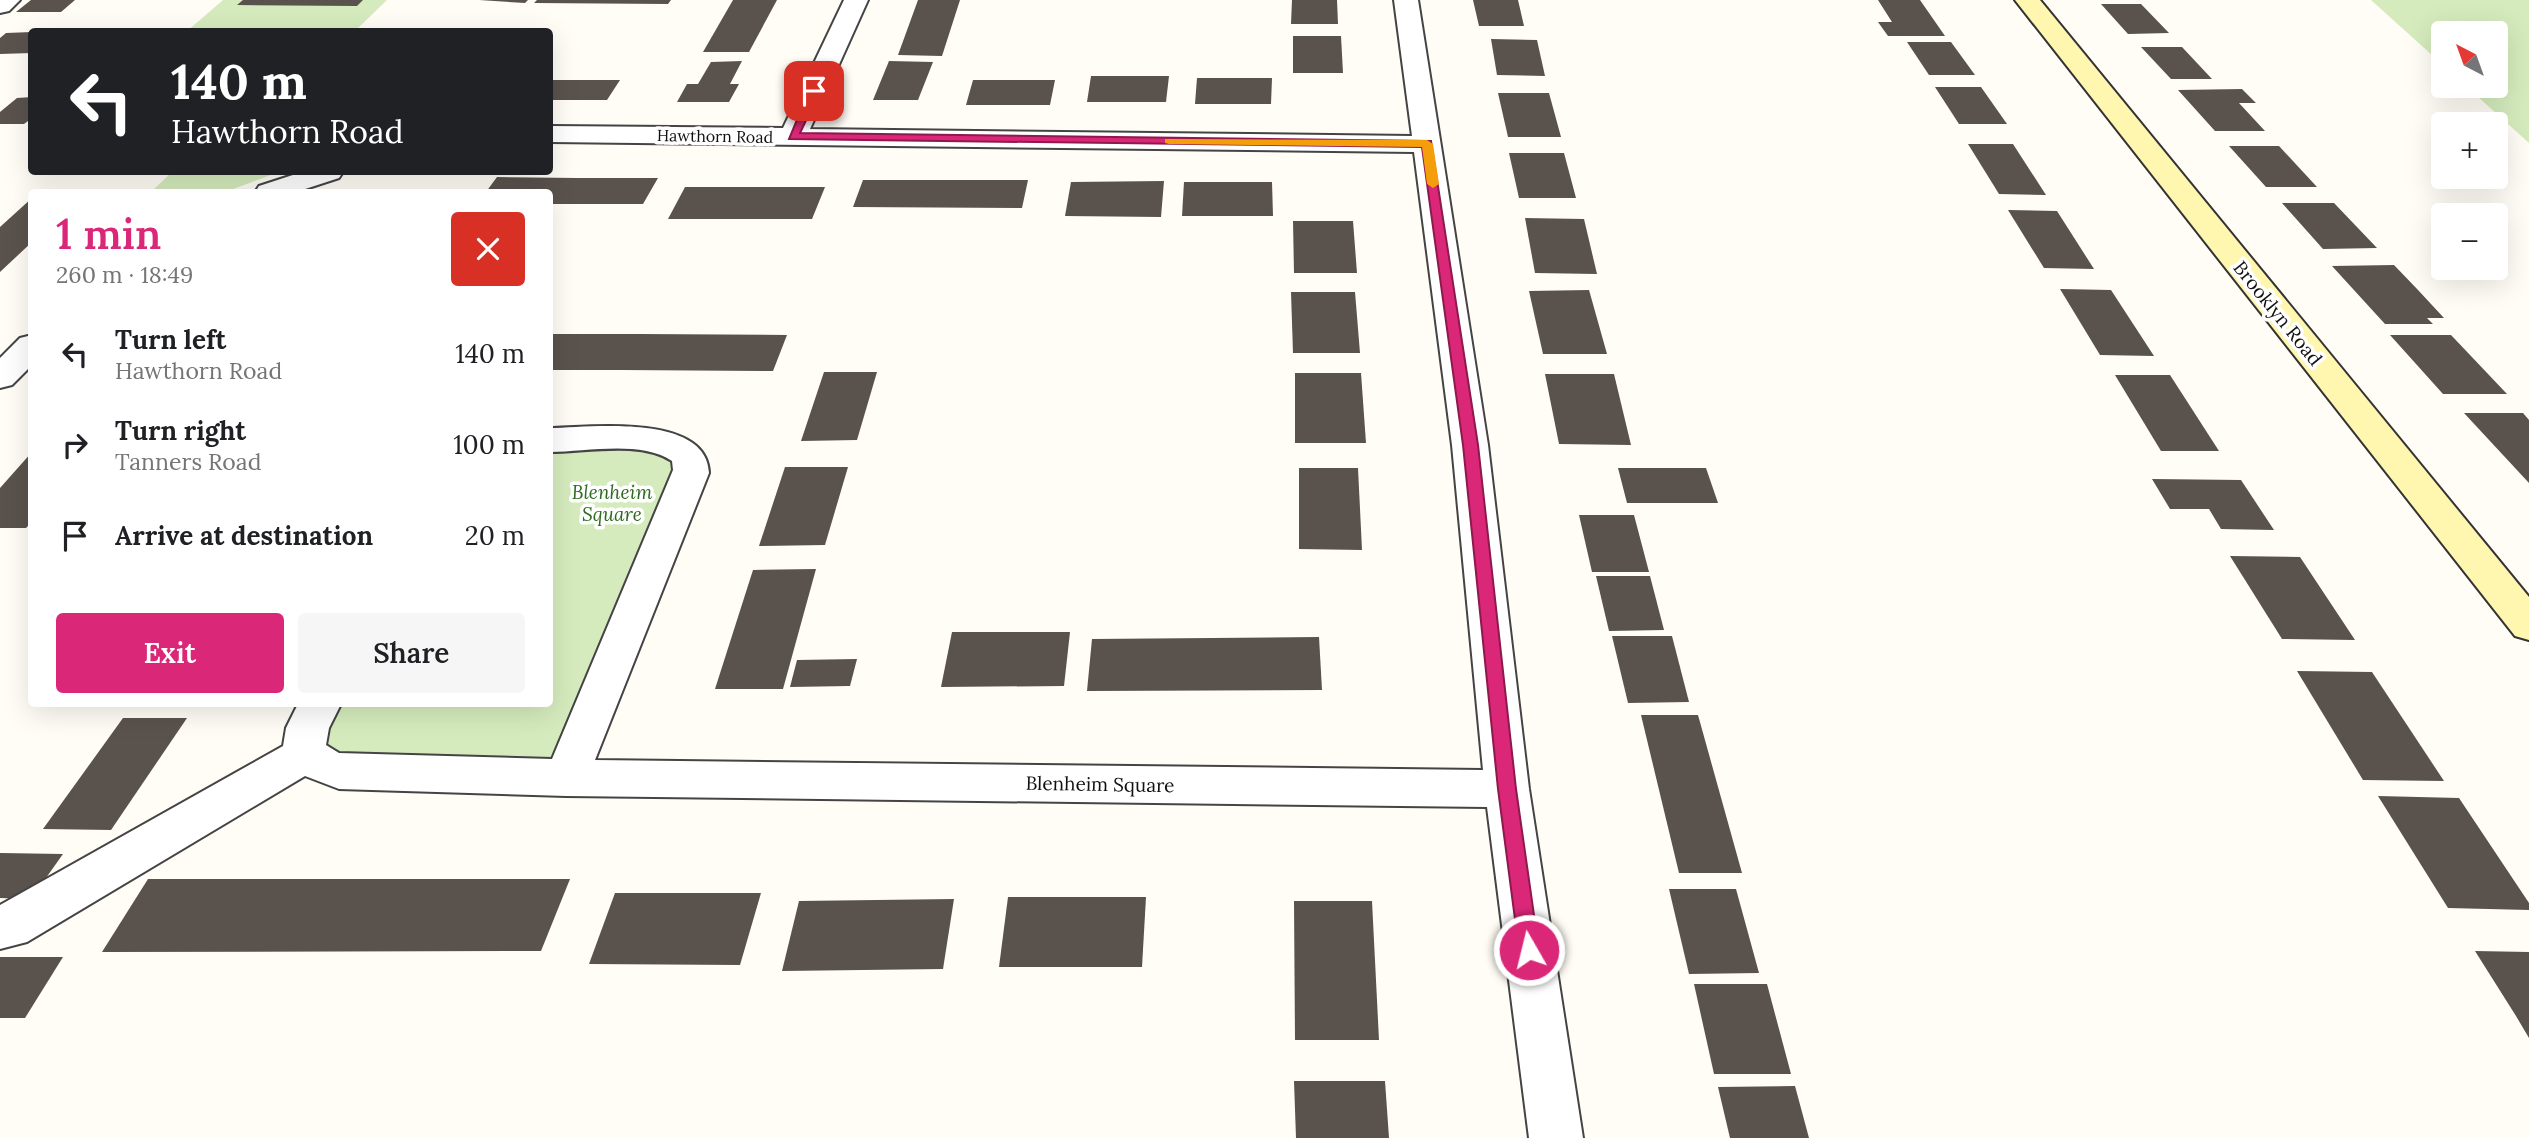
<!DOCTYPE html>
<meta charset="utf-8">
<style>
body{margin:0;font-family:Lora,serif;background:#f6f6f6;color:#202124;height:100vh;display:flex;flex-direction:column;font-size:26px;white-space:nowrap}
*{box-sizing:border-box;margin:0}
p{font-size:23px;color:#757577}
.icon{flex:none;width:38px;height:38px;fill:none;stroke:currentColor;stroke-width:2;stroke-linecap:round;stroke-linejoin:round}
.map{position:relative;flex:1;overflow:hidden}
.side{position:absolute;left:28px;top:189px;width:525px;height:518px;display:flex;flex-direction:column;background:#fff;border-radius:7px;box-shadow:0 7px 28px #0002}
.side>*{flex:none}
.banner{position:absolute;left:28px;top:28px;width:525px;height:147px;border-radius:7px;box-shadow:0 7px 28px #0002;background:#202124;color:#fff;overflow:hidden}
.needle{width:46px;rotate:319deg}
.controls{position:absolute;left:2431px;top:21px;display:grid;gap:14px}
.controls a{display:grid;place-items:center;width:77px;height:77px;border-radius:7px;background:#fff;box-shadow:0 7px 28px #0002;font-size:35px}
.pin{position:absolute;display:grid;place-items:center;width:60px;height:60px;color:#fff;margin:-30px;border-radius:14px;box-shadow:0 4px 10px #0006}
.me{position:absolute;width:77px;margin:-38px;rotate:352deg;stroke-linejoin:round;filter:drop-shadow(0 0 5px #0008)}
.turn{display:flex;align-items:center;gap:24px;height:147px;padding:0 28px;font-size:32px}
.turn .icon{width:91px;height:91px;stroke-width:2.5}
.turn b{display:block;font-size:49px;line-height:60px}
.round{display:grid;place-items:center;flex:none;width:74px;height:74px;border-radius:7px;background:#f6f6f6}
.summary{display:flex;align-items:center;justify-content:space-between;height:119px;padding:0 28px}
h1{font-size:42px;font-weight:600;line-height:52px;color:#db2777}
.button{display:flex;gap:14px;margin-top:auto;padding:14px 28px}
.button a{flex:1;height:80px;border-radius:7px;background:#db2777;color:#fff;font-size:28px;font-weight:600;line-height:80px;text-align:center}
.button a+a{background:#f6f6f6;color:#202124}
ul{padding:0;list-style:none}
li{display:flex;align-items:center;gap:21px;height:91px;padding:0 28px}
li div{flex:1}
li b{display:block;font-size:26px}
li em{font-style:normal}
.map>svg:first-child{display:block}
.green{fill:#d5ebbd}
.building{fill:#5a524d}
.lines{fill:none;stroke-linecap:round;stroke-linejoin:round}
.street-casing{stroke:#444;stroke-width:4}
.secondary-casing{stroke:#333;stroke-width:4}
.street{fill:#fff;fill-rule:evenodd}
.secondary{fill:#fff6b0;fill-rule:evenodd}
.route{fill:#db2777;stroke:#8e194d;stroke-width:2}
.slow{fill:#f59e0b}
.labels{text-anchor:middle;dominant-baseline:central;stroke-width:7;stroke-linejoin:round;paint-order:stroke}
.far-street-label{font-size:16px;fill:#111;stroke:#fff}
.street-label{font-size:19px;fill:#111;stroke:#fff}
.park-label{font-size:19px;font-style:italic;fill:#2f6b1f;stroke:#fff}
</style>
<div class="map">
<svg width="2529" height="1138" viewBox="0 0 2529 1138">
<rect width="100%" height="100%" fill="#fffdf5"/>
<g class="green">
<path d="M223,0H387L355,31L186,32Z"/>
<path d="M2371,0H2529V143L2466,86H2496V33H2443V65Z"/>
<path d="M172,172H279L225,192H151Z"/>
<path d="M550,440L661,441L684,452L566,778L339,771L312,717L320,704H550Z"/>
</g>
<g class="building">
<path d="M31,0H75L61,12H16Z"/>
<path d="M243,0H363L357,6L237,5Z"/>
<path d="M479,0H528L525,3Z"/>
<path d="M537,0H671L668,4L534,3Z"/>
<path d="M733,0H777L749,52H703Z"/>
<path d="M918,0H960L942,56L898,55Z"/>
<path d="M1292,0H1337L1338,24H1291Z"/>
<path d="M1473,0H1518L1524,26H1479Z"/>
<path d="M1878,0H1920L1945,36H1888L1878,22H1892Z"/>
<path d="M2101,4H2141L2169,33L2128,34Z"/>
<path d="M32,32V53L0,54V38L6,33Z"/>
<path d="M1293,36H1341L1343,73H1293Z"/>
<path d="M1491,39L1537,40L1545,76L1497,75Z"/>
<path d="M1907,42H1951L1975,75H1929Z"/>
<path d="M2141,47H2182L2212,79H2171Z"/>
<path d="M742,61L730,84H739L729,102H677L687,84H698L711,62Z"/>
<path d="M889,61L933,62L918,100H873Z"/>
<path d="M1091,76H1169L1166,102H1087Z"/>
<path d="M1197,78H1272L1271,104H1195Z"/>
<path d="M550,80H620L607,100H550Z"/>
<path d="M973,80H1055L1050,105H966Z"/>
<path d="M1935,87H1981L2007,124H1959Z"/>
<path d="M2242,89L2256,103H2239L2265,131H2215L2178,90Z"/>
<path d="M1498,93H1549L1561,137H1508Z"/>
<path d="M32,97V118L24,124H0V112L17,98Z"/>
<path d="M1968,144H2013L2046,195L1999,194Z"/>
<path d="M2229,146H2279L2317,187H2266Z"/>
<path d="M1509,153H1564L1576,198H1519Z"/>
<path d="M497,177L578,178H658L643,204H550V192H486Z"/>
<path d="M863,180H1028L1022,208L853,207Z"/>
<path d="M1164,181L1161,217L1065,216L1071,182Z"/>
<path d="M1184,182H1272L1273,216H1182Z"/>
<path d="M685,187H825L812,219H668Z"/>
<path d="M32,198V242L0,272V227Z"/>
<path d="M2282,203H2334L2377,248L2323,249Z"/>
<path d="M2008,210L2057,211L2094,269L2044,268Z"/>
<path d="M1525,218L1584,219L1597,274L1535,273Z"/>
<path d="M1293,221H1353L1357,273H1294Z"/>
<path d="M2394,265L2418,290L2444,318H2427L2433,324H2385L2332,266Z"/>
<path d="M2060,289L2111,290L2154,356L2100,355Z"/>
<path d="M1589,290L1607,354H1543L1529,291Z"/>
<path d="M1291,292H1355L1360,353H1293Z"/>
<path d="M550,334H639L787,335L773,371L621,370H550Z"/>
<path d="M2390,335H2451L2507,394H2443Z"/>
<path d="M824,372H877L857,440L801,441Z"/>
<path d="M1295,373H1361L1366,443H1295Z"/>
<path d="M1545,374H1614L1631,445L1559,444Z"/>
<path d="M2115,375H2170L2219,451H2161Z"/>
<path d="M2464,413H2523L2529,420V483Z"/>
<path d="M32,452V522L26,528H0V488Z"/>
<path d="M785,467H848L825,545L759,546Z"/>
<path d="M1299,468H1358L1362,550L1299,549Z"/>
<path d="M1618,468H1706L1718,503H1627Z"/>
<path d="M2152,479L2241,480L2274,530L2221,529L2209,509H2170Z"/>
<path d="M1579,515H1634L1649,572H1592Z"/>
<path d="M2230,556L2300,557L2355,640L2282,639Z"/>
<path d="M816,569L783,689H715L753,570Z"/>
<path d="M1596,576H1650L1664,630L1609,631Z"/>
<path d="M952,632H1070L1064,686L941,687Z"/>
<path d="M1612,636H1672L1689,702L1628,703Z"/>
<path d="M1319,637L1322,690L1087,691L1092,639Z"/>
<path d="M857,659L850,686L790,687L797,660Z"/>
<path d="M2297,671L2372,672L2444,781L2363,780Z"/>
<path d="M1641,715H1698L1742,873H1679Z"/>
<path d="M123,718H187L111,830L43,829Z"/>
<path d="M2378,796L2459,798L2529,903V910L2448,908Z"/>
<path d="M0,853L63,854L31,899L0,898Z"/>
<path d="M148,879H570L541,951L102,952Z"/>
<path d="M1669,889H1736L1759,973L1689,974Z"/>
<path d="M615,893H761L740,965L589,964Z"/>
<path d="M1008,897H1146L1142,967H999Z"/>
<path d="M954,899L943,969L782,971L799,901Z"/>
<path d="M1294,901H1372L1379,1040H1295Z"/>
<path d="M2475,951L2529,952V1038L2516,1016Z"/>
<path d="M0,957H63L25,1018H0Z"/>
<path d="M1694,984H1767L1791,1074H1714Z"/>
<path d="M1294,1081H1385L1389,1138H1296Z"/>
<path d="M1795,1086L1809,1138H1730L1718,1087Z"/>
</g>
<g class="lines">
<defs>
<g id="street">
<path d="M0,0H20L9,11L0,13Z"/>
<path d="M844,0H868L810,129L1412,136L1394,0H1418L1488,445L1529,789L1583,1138H1529L1487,807L566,796L339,789L305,776L27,942L0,949V905L283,746L286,728L298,704H341L329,728L326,745L339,753L552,759L673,470L672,461C640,440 586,452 550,452V428C591,427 707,413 709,473L595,760L1483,770L1452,445L1414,152L550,142V126L783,128Z"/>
<path d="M302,172H343L339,178L296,192H255L259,186Z"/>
<path d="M32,335V365L12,385L0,388V358L20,338Z"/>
</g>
<path id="secondary" d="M2015,0H2040L2529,597V640L2515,636Z"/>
</defs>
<use href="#street" class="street-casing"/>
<use href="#secondary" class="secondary-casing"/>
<use href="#street" class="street"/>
<use href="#secondary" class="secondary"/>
</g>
<path class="route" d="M814,88L820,91L800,133L1431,141L1478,445L1516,789L1539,950L1536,957L1529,959L1522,957L1519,950L1498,789L1463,445L1422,147L789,139L809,91Z"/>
<path class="slow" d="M1165,139L1427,140L1433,144L1439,184L1433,188L1427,184L1422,147L1169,144L1165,143Z"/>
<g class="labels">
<g class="far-street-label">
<text transform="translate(715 136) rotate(1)">Hawthorn Road</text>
</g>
<g class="street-label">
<text transform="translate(2278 313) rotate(51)">Brooklyn Road</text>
<text transform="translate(1100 784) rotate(1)">Blenheim Square</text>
</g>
<g class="park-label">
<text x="612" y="492">Blenheim<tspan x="612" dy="22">Square</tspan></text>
</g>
</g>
</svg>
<div class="controls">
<a><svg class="needle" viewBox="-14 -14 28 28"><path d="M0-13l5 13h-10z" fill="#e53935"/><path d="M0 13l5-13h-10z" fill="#757577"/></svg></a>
<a>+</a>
<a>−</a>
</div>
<div class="pin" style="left:814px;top:91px;background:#d93025"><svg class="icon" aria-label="arrive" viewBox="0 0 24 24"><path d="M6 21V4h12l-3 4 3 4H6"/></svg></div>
<svg class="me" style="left:1529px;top:950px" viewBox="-20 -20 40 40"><circle r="17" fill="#db2777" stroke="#fff" stroke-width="3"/><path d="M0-11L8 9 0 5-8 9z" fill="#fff"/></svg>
<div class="banner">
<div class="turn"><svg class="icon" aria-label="left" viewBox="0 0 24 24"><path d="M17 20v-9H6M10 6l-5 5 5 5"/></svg><div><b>140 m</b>Hawthorn Road</div></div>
</div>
<section class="side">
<div class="summary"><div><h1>1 min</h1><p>260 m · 18:49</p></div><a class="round" style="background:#d93025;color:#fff"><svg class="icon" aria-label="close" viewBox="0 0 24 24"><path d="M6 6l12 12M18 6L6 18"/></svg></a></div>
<ul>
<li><svg class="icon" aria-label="left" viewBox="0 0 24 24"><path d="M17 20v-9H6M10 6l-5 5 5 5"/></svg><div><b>Turn left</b><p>Hawthorn Road</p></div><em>140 m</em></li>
<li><svg class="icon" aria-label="right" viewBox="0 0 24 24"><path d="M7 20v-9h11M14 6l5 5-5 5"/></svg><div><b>Turn right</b><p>Tanners Road</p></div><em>100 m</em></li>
<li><svg class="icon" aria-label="arrive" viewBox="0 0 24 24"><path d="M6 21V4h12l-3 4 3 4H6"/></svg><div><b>Arrive at destination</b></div><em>20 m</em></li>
</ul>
<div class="button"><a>Exit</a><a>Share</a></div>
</section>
</div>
